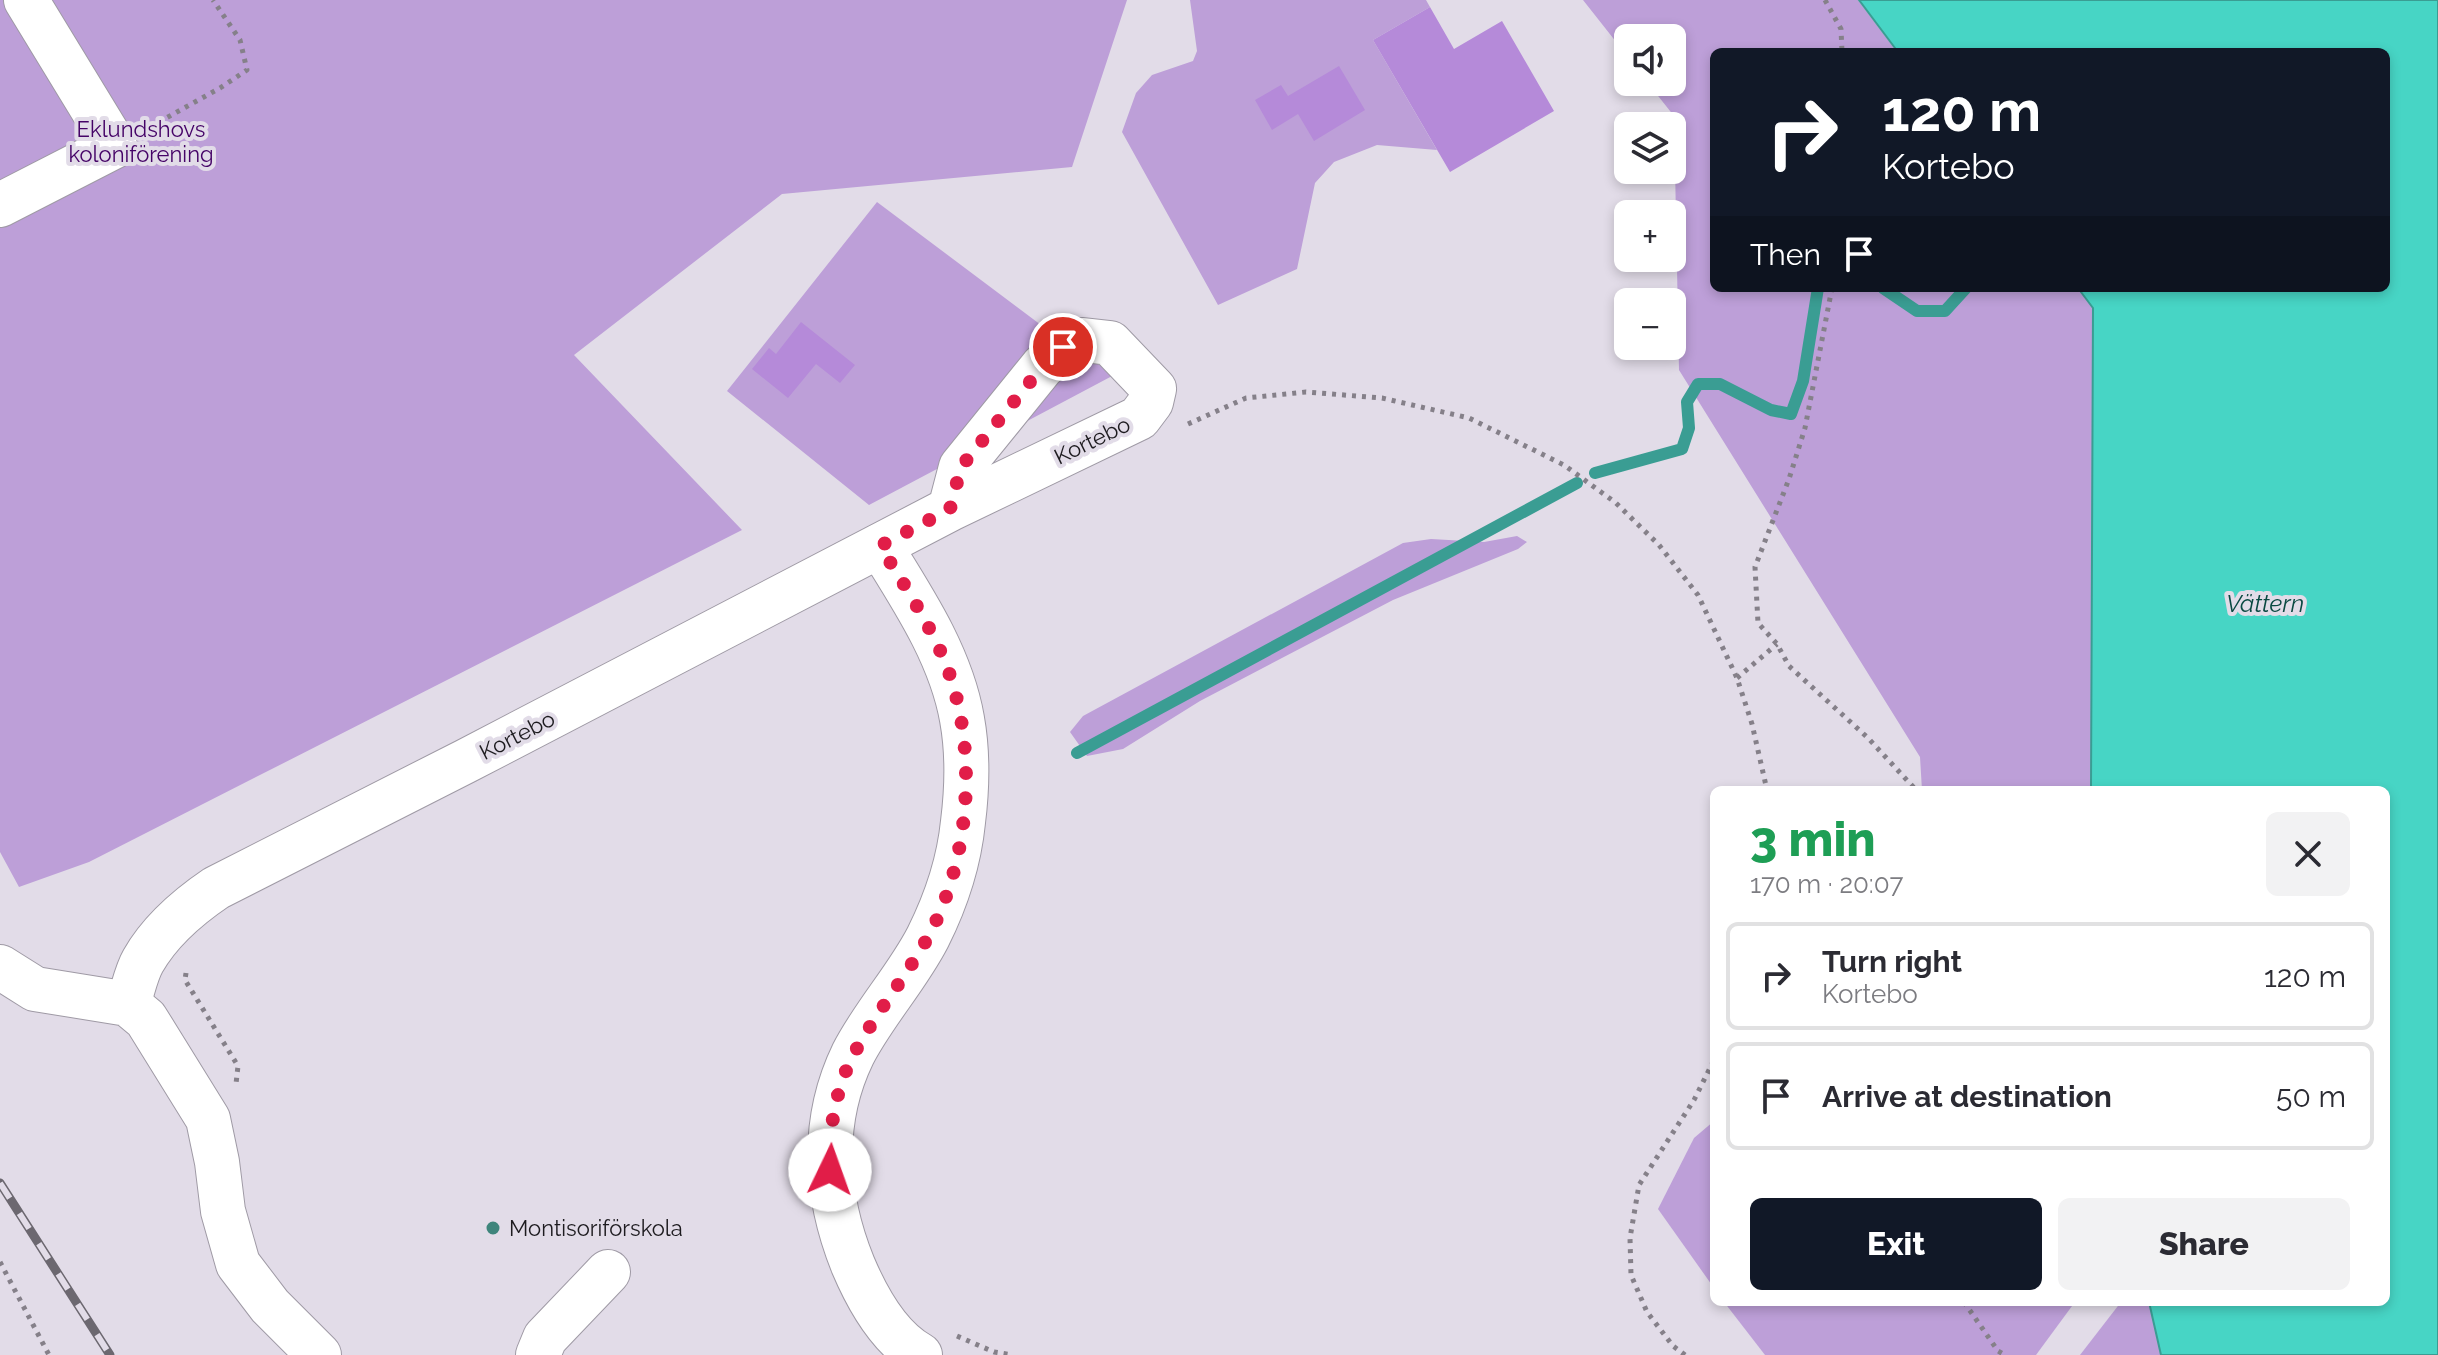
<!DOCTYPE html>
<meta charset="utf-8">
<style>
body{margin:0;font-family:Raleway,sans-serif;background:#f2f2f3;color:#2b2b33;height:100vh;display:flex;flex-direction:column;font-size:30px;white-space:nowrap}
*{box-sizing:border-box;margin:0}
p{font-size:26px;color:#7c7c81}
.icon{flex:none;width:44px;height:44px;fill:none;stroke:currentColor;stroke-width:2;stroke-linecap:round;stroke-linejoin:round}
.map{position:relative;flex:1;overflow:hidden}
.details{position:absolute;left:1710px;top:786px;width:680px;height:520px;display:flex;flex-direction:column;background:#fff;border-radius:12px;box-shadow:0 4px 12px #0003}
.details>*{flex:none}
.guide{position:absolute;left:1710px;top:48px;width:680px;height:244px;border-radius:12px;box-shadow:0 4px 12px #0003;background:#111827;color:#fff;overflow:hidden}
.buttons{position:absolute;left:1614px;top:24px;display:grid;gap:16px}
.buttons a{display:grid;place-items:center;width:72px;height:72px;border-radius:12px;background:#fff;box-shadow:0 4px 12px #0003;font-size:40px}
.pin{position:absolute;display:grid;place-items:center;width:68px;height:68px;color:#fff;margin:-34px;border:4px solid #fff;border-radius:50%;box-shadow:0 2px 8px #0007}
.me{position:absolute;width:88px;margin:-44px;rotate:3deg;stroke-linejoin:round;filter:drop-shadow(0 0 6px #0008)}
.turn{display:flex;align-items:center;gap:28px;height:168px;padding:0 40px;font-size:36px}
.turn .icon{width:104px;height:104px;stroke-width:2.5}
.turn b{display:block;font-size:56px;line-height:68px}
.then{display:flex;align-items:center;height:76px;padding:0 40px;background:#0003;gap:16px;font-size:30px}
.round{display:grid;place-items:center;flex:none;width:84px;height:84px;border-radius:12px;background:#f2f2f3}
.headline{display:flex;align-items:center;justify-content:space-between;height:136px;padding:0 40px}
h1{font-size:48px;font-weight:800;line-height:60px;color:#1e9e55}
.action{display:flex;gap:16px;margin-top:auto;padding:16px 40px}
.action a{flex:1;height:92px;border-radius:12px;background:#111827;color:#fff;font-size:32px;font-weight:800;line-height:92px;text-align:center}
.action a+a{background:#f2f2f3;color:#2b2b33}
ul{padding:0;list-style:none}
li{display:flex;align-items:center;gap:24px;height:108px;margin:0 16px 12px;padding:0 24px;border:4px solid #e1e1e2;border-radius:12px}
li div{flex:1}
li b{display:block;font-size:30px}
li em{font-style:normal}
.map>svg:first-child{display:block}
.green{fill:#bd9fd8}
.water{fill:#47d5c5;stroke:#3a9d93;stroke-width:2}
.lines{fill:none;stroke-linecap:round;stroke-linejoin:round}
.stream{stroke:#3a9d93;stroke-width:12}
.building{fill:#b58ad9}
.minor-casing{stroke:#9f9aa5;stroke-width:46}
.path{stroke:#858089;stroke-width:5;stroke-dasharray:4 6;stroke-linecap:butt}
.minor{stroke:#fff;stroke-width:44}
.rail-casing{stroke:#6c6870;stroke-width:9}
.rail{stroke:#e2dce8;stroke-width:6;stroke-dasharray:18;stroke-linecap:butt}
.route{stroke:#e11d48;stroke-width:14;stroke-dasharray:0 25.2}
.poi-dot{fill:#3f857c;stroke:#e2dce8;stroke-width:3}
.labels{text-anchor:middle;dominant-baseline:central;stroke-width:8;stroke-linejoin:round;paint-order:stroke}
.park-label{font-size:22px;fill:#450367;stroke:#e2dce8}
.street-label{font-size:22px;fill:#1d1b1f;stroke:#e2dce8}
.poi-label{font-size:22px;fill:#1d1b1f;stroke:#e2dce8;text-anchor:start}
.water-label{font-size:24px;font-style:italic;fill:#0a4942;stroke:#e2dce8}
</style>
<div class="map">
<svg width="2438" height="1355" viewBox="0 0 2438 1355">
<rect width="100%" height="100%" fill="#e2dce8"/>
<g class="green">
<path d="M0,0H1127L1072,167L782,194L574,355L742,530L89,862L19,887L0,852Z"/>
<path d="M1190,0H1426L1430,7L1373,40L1437,150L1377,145L1334,162L1315,183L1297,269L1218,305L1122,132L1136,93L1152,75L1193,61L1197,51Z"/>
<path d="M1583,0H1858L1897,52H1714V288H2078L2093,308L2091,790H1922L1920,757L1679,370L1674,116L1647,82H1672V38H1628V57Z"/>
<path d="M877,202L1049,331L1114,375L869,505L727,391Z"/>
<path d="M1517,536L1527,542L1518,549L1393,600L1200,701L1123,749L1087,756L1070,732L1083,716L1403,543L1431,539L1484,542Z"/>
<path d="M1714,1121V1288L1658,1209L1694,1138Z"/>
<path d="M1724,1302H2075L2036,1355H1765Z"/>
<path d="M2121,1302H2149L2161,1355H2080Z"/>
</g>
<path class="water" d="M1859,0H2438V1355H2161L2149,1302H2386V790H2091L2093,308L2078,288H2386V52H1898Z"/>
<g class="lines">
<g class="stream">
<path d="M1883,288L1917,311H1945L1966,288"/>
<path d="M1595,473L1682,449L1689,428L1687,402L1698,384H1720L1771,410L1791,414L1803,381L1818,288"/>
<path d="M1077,753L1577,483"/>
</g>
</g>
<g class="building">
<path d="M1430,7L1454,49L1502,21L1554,111L1450,172L1373,40Z"/>
<path d="M1339,66L1365,110L1314,141L1298,114L1272,130L1255,100L1281,85L1288,96Z"/>
<path d="M801,322L855,365L840,383L816,364L788,398L752,369L769,348L776,354Z"/>
</g>
<g class="lines">
<defs>
<g id="minor">
<path d="M0,205L115,146L26,0"/>
<path d="M880,546C913,599 951,656 962,719C968,752 967,790 963,822C959,862 946,901 928,937C907,978 874,1013 853,1054C820,1122 825,1196 853,1265C867,1298 888,1337 920,1355"/>
<path d="M0,967L35,989L128,1004L146,1019L208,1119L217,1162L223,1211L238,1264L270,1306L319,1355"/>
<path d="M128,1004C133,990 136,973 143,961C160,931 188,907 216,888L466,761L950,509L1139,418L1151,402L1154,389L1110,343L1083,340L1063,347L1042,367L961,467L950,509"/>
<path d="M538,1355L545,1338L608,1272"/>
</g>
</defs>
<use href="#minor" class="minor-casing"/>
<g class="path">
<path d="M1825,0L1841,29L1842,52"/>
<path d="M150,127L220,88L247,70L240,40L213,0"/>
<path d="M1832,288L1805,428L1789,479L1755,567L1758,623L1777,644L1789,666L1868,738L1916,790"/>
<path d="M1188,424L1246,398L1306,392L1382,398L1469,418L1564,465L1616,503L1659,545L1698,595L1737,678L1752,724L1767,790"/>
<path d="M1737,678L1777,644"/>
<path d="M186,973L185,980L238,1066L236,1084"/>
<path d="M0,1262L49,1355"/>
<path d="M1964,1302L1998,1351L2005,1355"/>
<path d="M957,1336L994,1352L1013,1355"/>
<path d="M1685,1355L1673,1346L1647,1312L1631,1275L1630,1238L1639,1185L1694,1100L1714,1060"/>
</g>
<use href="#minor" class="minor"/>
<defs>
<path id="rail" d="M0,1183L110,1355"/>
</defs>
<use href="#rail" class="rail-casing"/>
<use href="#rail" class="rail"/>
</g>
<g class="lines">
<path class="route" d="M830,1170C828,1132 836,1086 855,1052C876,1013 905,978 927,939C972,858 979,742 943,657C926,618 902,581 880,546L950,509L961,467L1042,367L1063,347"/>
</g>
<circle class="poi-dot" cx="493" cy="1228" r="8"/>
<g class="labels">
<g class="park-label">
<text x="141" y="129">Eklundshovs<tspan x="141" dy="25">koloniförening</tspan></text>
</g>
<g class="street-label">
<text transform="translate(1092 440) rotate(-26)">Kortebo</text>
<text transform="translate(517 735) rotate(-27)">Kortebo</text>
</g>
<g class="poi-label">
<text x="509" y="1228">Montisoriförskola</text>
</g>
<g class="water-label">
<text x="2265" y="603">Vättern</text>
</g>
</g>
</svg>
<div class="buttons">
<a><svg class="icon" aria-label="sound" viewBox="0 0 24 24"><path d="M4 9h4l5-4v14l-5-4H4zM17 9q2 3 0 6"/></svg></a>
<a><svg class="icon" aria-label="layers" viewBox="0 0 24 24"><path d="M12 4l9 5-9 5-9-5zM3 14l9 5 9-5"/></svg></a>
<a>+</a>
<a>−</a>
</div>
<div class="pin" style="left:1063px;top:347px;background:#d93025"><svg class="icon" aria-label="arrive" viewBox="0 0 24 24"><path d="M6 21V4h12l-3 4 3 4H6"/></svg></div>
<svg class="me" style="left:830px;top:1170px" viewBox="-20 -20 40 40"><circle r="19" fill="#fff"/><path d="M0-13L10 11 0 6-10 11z" fill="#e11d48"/></svg>
<div class="guide">
<div class="turn"><svg class="icon" aria-label="right" viewBox="0 0 24 24"><path d="M7 20v-9h11M14 6l5 5-5 5"/></svg><div><b>120 m</b>Kortebo</div></div>
<div class="then">Then<svg class="icon" aria-label="arrive" viewBox="0 0 24 24"><path d="M6 21V4h12l-3 4 3 4H6"/></svg></div>
</div>
<section class="details">
<div class="headline"><div><h1>3 min</h1><p>170 m · 20:07</p></div><a class="round"><svg class="icon" aria-label="close" viewBox="0 0 24 24"><path d="M6 6l12 12M18 6L6 18"/></svg></a></div>
<ul>
<li><svg class="icon" aria-label="right" viewBox="0 0 24 24"><path d="M7 20v-9h11M14 6l5 5-5 5"/></svg><div><b>Turn right</b><p>Kortebo</p></div><em>120 m</em></li>
<li><svg class="icon" aria-label="arrive" viewBox="0 0 24 24"><path d="M6 21V4h12l-3 4 3 4H6"/></svg><div><b>Arrive at destination</b></div><em>50 m</em></li>
</ul>
<div class="action"><a>Exit</a><a>Share</a></div>
</section>
</div>
